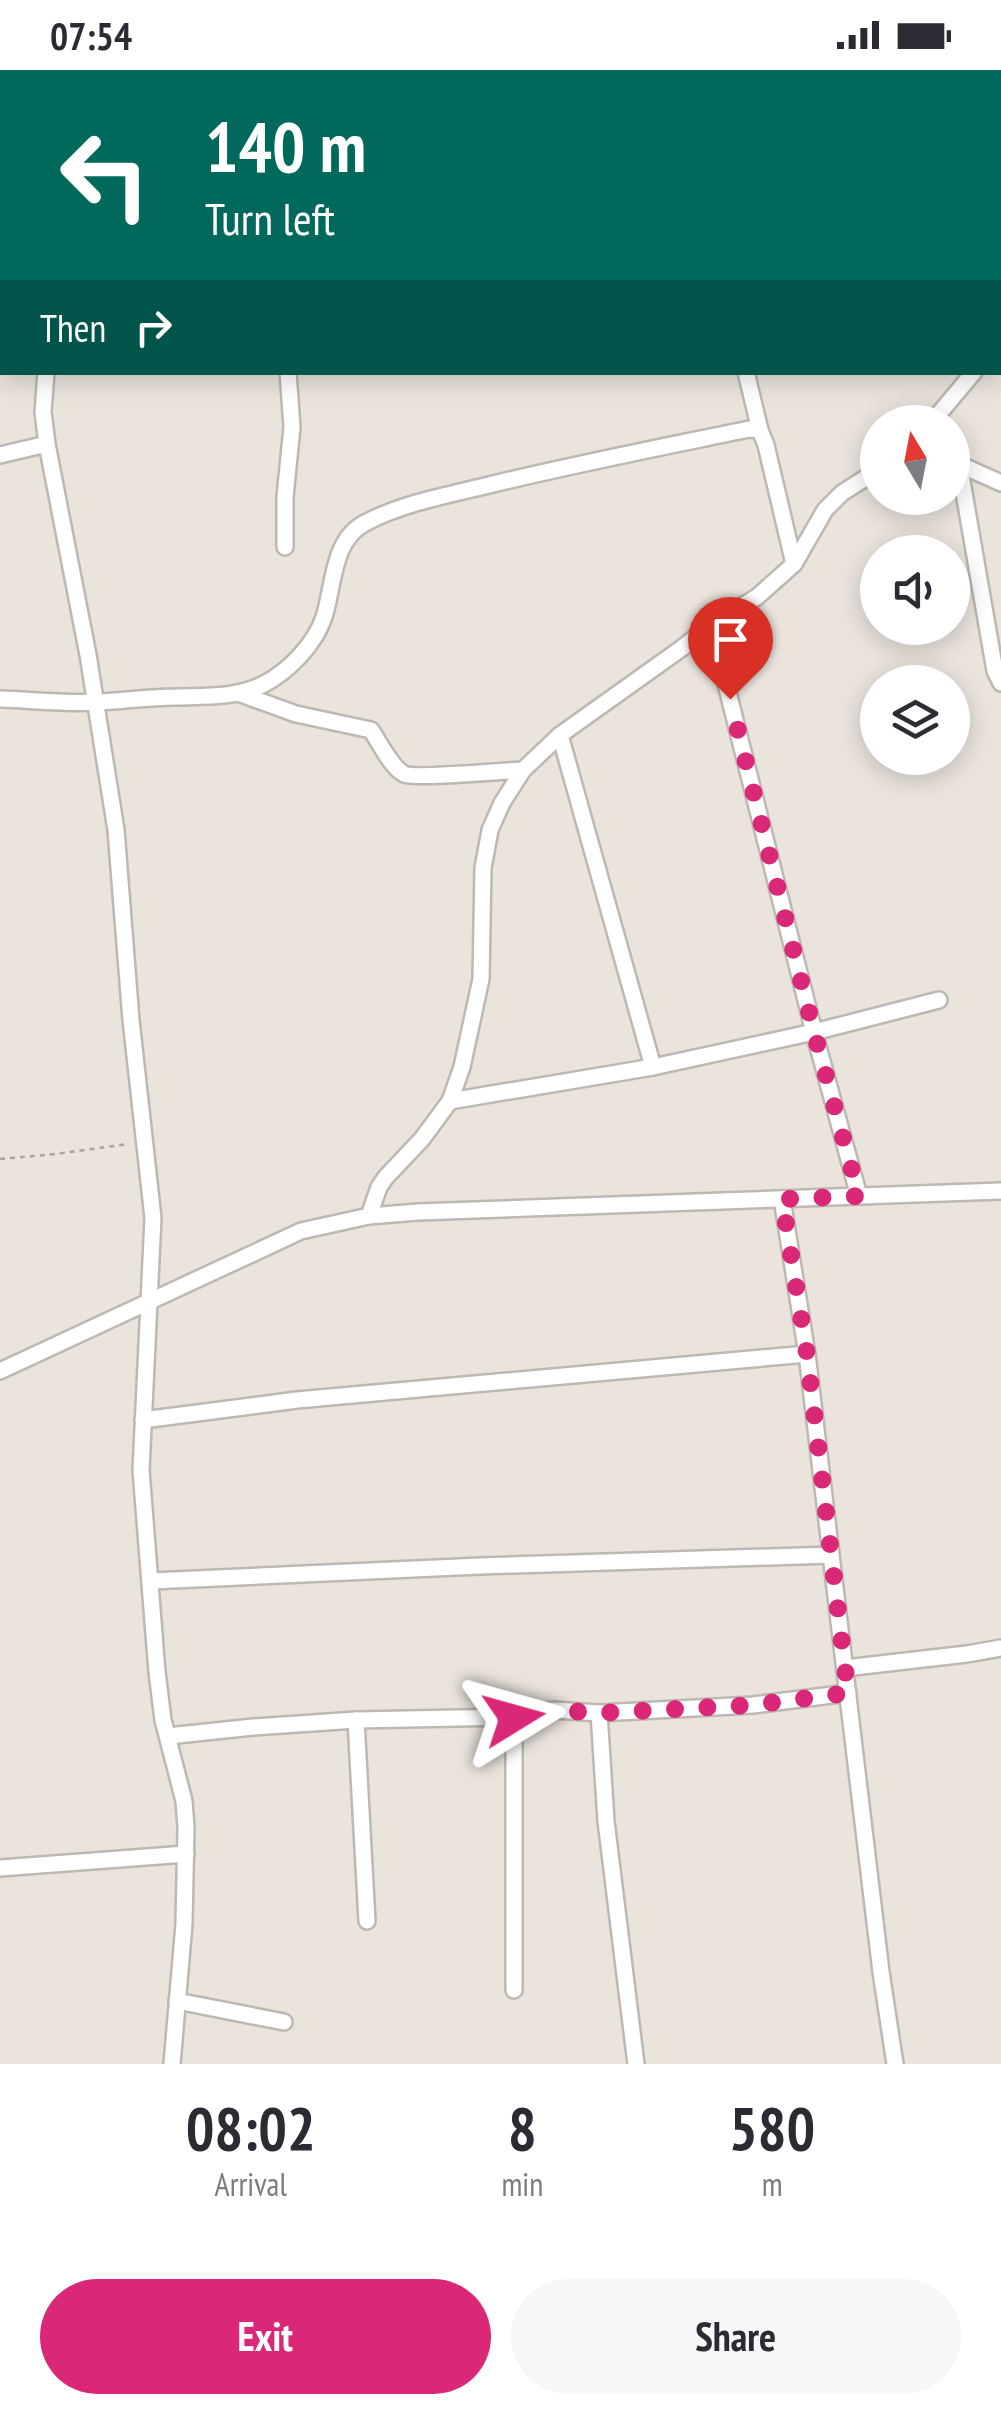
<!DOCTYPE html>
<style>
body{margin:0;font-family:"PT Sans Narrow",sans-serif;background:#f7f7f7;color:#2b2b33;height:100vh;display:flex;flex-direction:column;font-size:38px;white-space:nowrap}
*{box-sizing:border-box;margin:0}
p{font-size:32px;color:#7c7c81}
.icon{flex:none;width:55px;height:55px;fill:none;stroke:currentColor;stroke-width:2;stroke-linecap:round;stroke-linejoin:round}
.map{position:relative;height:1994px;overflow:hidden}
.sheet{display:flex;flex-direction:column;background:#fff;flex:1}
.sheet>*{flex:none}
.top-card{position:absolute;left:0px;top:0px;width:1002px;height:305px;box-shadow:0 5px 25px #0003;background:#00695c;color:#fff;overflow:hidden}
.needle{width:65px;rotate:350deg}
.fabs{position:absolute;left:860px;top:335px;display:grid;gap:20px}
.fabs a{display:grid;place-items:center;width:110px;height:110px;border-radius:50%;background:#fff;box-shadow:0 5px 25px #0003;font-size:50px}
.pin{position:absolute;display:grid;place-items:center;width:85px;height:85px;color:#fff;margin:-102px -42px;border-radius:50% 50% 50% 0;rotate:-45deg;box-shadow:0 0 10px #0007}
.pin .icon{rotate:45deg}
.me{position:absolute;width:110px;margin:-55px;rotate:82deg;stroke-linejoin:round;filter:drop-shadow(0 0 8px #0008)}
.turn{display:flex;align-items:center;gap:35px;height:210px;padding:0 40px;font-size:45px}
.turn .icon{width:130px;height:130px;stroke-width:2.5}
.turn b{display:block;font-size:70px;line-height:85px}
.then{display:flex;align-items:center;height:95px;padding:0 40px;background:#0003;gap:20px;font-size:38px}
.eta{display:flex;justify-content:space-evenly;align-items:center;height:170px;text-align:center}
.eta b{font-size:60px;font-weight:800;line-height:70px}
.primary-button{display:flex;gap:20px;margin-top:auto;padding:20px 40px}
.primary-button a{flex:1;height:115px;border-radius:60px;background:#db2777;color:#fff;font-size:40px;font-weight:800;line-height:115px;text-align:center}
.primary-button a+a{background:#f7f7f7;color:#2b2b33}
.status{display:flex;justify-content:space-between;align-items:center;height:70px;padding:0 50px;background:#fff;direction:ltr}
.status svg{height:28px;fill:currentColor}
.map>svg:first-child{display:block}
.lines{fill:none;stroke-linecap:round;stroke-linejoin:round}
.street-casing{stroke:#bdb8b0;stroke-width:20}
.path{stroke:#a9a49f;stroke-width:2.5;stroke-dasharray:5 5;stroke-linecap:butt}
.street{stroke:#fff;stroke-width:15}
.route{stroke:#db2777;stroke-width:18;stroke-dasharray:0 32.4}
</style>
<div class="status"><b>07:54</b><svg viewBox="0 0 49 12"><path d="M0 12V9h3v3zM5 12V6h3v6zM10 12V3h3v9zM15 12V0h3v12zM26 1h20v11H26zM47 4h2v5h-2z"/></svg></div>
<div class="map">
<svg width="1001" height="1994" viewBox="0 0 1001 1994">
<rect width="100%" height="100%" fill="#eae4dd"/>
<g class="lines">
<defs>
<g id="street">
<path d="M12,0L14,2"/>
<path d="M253,0L254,2"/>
<path d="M210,2L213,0"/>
<path d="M0,92H2"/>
<path d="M0,253H2"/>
<path d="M1000,274L1001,273"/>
<path d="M46,302L43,342L47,374L88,585L116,760L131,950L153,1148L141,1400L157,1602L163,1650L184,1731L186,1757L184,1854L172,1994"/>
<path d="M746,302L760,360"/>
<path d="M932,352L974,302"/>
<path d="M952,376L959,394L995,601L1001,613"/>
<path d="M0,385L47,374"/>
<path d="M954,392L1001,413"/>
<path d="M285,477V427L292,357L288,302"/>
<path d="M711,555L814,962L859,1126"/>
<path d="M238,623L296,644L371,660C380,673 391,697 404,704C414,709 504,701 523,700"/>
<path d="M0,629C33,630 66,634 99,632C124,631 149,627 175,627C205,626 237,628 264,614C289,601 315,574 324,547C334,516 332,470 365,453C403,433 448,425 489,415C575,394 662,377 749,359L760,360L766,375L794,494"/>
<path d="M560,665L653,997"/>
<path d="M450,1031L653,997L814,962L939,930"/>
<path d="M782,1129L807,1284L881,1902L895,1994"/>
<path d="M369,1146L379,1117L386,1107L422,1069L450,1031L462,997L481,909L483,798L490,760L502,733L523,700L560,665L682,578L711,555L757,527L794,494L825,440L842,423L878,400"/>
<path d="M0,1301L301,1161L369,1146L418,1142L1001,1121"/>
<path d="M143,1350L297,1330L807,1284"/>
<path d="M151,1511L480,1496L831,1485"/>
<path d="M845,1598L967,1584L1001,1578"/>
<path d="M599,1643L606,1751L636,1994"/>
<path d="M356,1650L367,1851"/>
<path d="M168,1666L253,1657L356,1650L514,1647L554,1640L599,1643L753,1635L848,1623"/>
<path d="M0,1798L186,1784"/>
<path d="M514,1920V1647"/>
<path d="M177,1931L284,1952"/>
</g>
</defs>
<use href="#street" class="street-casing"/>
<path class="path" d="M0,1089L56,1084L128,1074"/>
<use href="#street" class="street"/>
</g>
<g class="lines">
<path class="route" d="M514,1648L554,1640L599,1643L753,1635L848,1623L807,1284L782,1129L859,1126L814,962L730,629"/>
</g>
</svg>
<div class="fabs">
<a><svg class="needle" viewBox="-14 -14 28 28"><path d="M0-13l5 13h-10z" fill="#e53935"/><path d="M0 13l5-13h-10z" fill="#7c7c81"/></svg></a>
<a><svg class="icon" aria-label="sound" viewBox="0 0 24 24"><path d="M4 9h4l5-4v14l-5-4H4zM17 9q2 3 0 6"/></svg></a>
<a><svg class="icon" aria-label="layers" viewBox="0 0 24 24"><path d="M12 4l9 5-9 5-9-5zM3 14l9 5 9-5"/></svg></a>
</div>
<div class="pin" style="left:730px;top:629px;background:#d93025"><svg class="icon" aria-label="arrive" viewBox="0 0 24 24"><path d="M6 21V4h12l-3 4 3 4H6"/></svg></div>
<svg class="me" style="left:514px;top:1648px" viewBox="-20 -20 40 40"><path d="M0-17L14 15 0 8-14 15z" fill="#db2777" stroke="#fff" stroke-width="4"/></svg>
<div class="top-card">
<div class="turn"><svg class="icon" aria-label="left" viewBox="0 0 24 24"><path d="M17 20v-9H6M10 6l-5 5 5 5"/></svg><div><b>140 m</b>Turn left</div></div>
<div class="then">Then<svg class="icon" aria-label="right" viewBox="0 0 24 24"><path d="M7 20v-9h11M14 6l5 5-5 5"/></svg></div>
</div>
</div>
<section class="sheet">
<div class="eta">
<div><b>08:02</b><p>Arrival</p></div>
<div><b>8</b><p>min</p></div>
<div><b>580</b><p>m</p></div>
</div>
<div class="primary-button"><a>Exit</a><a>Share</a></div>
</section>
